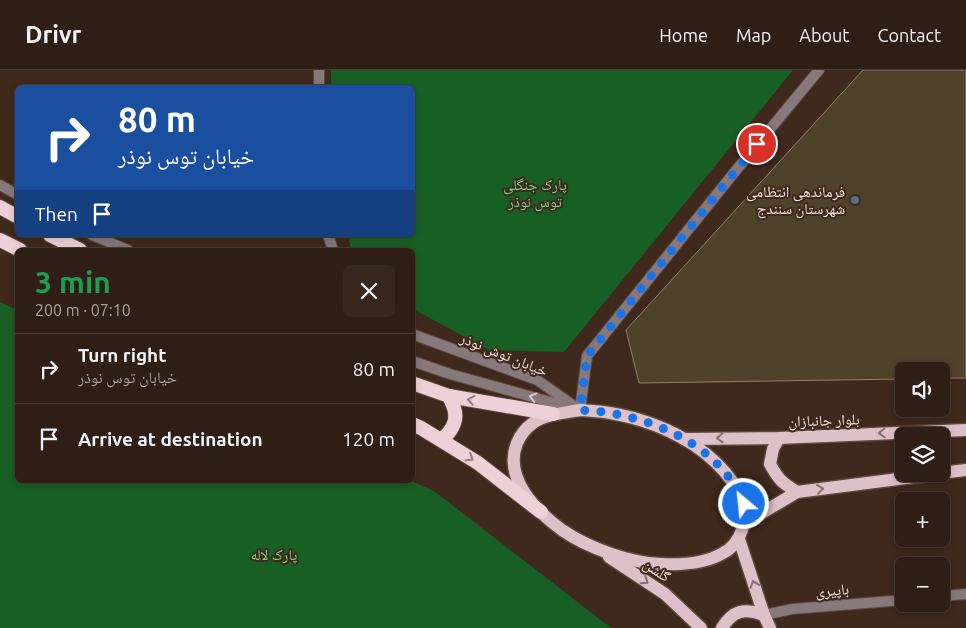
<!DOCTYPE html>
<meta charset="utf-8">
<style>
body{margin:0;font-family:Ubuntu,"Noto Naskh Arabic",sans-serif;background:#37271e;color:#f1f3f6;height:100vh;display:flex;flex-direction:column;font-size:19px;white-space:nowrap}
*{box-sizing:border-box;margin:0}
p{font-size:16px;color:#a7a2a0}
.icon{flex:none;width:28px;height:28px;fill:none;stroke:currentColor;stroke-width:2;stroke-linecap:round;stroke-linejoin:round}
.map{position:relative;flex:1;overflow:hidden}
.details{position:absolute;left:15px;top:178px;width:400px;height:235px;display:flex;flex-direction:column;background:#2f1e15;border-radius:8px;box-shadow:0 2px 8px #0003,0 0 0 1px #4a3c34}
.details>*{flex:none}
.hud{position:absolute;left:15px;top:15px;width:400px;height:152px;border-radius:8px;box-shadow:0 2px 8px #0003,0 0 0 1px #4a3c34;background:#1a4fa0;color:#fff;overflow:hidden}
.tools{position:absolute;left:895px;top:292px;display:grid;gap:10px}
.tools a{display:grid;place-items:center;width:55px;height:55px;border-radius:8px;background:#2f1e15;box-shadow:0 2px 8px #0003,0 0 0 1px #4a3c34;font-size:25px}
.pin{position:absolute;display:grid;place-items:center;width:42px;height:42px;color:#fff;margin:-21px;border:2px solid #fff;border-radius:50%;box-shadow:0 1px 5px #0007}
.me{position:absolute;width:55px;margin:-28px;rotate:332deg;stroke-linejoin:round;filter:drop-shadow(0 0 4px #0008)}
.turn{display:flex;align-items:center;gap:18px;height:105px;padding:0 20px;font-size:22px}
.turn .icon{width:65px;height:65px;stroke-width:2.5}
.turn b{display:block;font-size:35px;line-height:42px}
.then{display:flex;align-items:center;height:48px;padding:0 20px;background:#0003;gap:10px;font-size:19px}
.round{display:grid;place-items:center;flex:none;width:52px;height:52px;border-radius:8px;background:#37271e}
.headline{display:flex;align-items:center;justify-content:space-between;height:85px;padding:0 20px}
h1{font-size:30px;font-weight:600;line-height:38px;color:#1e9e55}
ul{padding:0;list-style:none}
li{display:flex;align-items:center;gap:15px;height:70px;padding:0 20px;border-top:1px solid #4a3c34}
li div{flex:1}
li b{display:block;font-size:19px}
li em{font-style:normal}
header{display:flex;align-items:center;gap:30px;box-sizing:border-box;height:70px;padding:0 25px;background:#2f1e15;border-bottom:1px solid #4a3c34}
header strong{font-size:24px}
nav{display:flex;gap:28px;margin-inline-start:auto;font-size:18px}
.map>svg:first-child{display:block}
.green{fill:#185f25}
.building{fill:#50412b;stroke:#908068}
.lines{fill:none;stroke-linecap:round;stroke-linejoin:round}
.service-casing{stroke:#5c473b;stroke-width:12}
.minor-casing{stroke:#5c473b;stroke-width:12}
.tertiary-casing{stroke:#5c473b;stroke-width:12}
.primary-casing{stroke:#5c473b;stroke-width:15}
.trunk-casing{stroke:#5c473b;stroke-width:16}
.service{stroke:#86787b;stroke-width:10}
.minor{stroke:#86787b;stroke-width:10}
.tertiary{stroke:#86787b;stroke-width:10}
.primary{stroke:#dec1c8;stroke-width:12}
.trunk{stroke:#eed0d8;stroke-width:14}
.oneway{stroke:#dbcbc6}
.oneway2{stroke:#967c7a}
.oneway3{stroke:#876d69}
.route{stroke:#1a73e8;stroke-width:9;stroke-dasharray:0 16.2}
.service-dot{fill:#5c6f8a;stroke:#3f281c;stroke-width:2}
.labels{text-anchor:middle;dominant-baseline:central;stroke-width:4;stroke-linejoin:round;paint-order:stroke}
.park-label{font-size:15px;fill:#78d982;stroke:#3f281c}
.poi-label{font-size:15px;fill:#f7e7df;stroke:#3f281c;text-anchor:end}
.street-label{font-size:15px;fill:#f7e7df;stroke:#3f281c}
</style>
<header>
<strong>Drivr</strong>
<nav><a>Home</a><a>Map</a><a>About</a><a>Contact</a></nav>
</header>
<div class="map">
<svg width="966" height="558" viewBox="0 0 966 558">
<rect width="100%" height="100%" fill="#3f281c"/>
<g class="green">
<path d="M331,0H793L564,282L489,280L413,239L412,180H351L348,165H412V18L331,17Z"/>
<path d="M0,232L17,240L18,410H409L434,421L611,558H0Z"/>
</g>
<path class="building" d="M863,0H966V308H941V301H904V309L639,313L626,260Z"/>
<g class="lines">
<defs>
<g id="service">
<path d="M319,0V18"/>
<path d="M328,165L333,180"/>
<path d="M412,264L537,310L580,340L587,286L733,104L819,0"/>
</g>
<g id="minor">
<path d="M941,526L966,524"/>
<path d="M764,545L792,539L904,530"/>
</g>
<g id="tertiary">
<path d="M0,115L18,125"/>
<path d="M92,165L128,180"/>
<path d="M412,291L450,304L576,339"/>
</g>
<g id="primary">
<path d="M580,340C590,341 600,341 610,343C640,348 668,358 694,375C719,392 755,427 742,460C739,469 732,479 723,483C705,494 682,495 661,494C630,493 588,478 562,460C536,441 503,408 517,373C520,366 526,358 533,353C545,344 565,343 580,340Z"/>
<path d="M779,368L773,379L770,394C778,409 782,413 797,422"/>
<path d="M684,369L779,368L966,360"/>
<path d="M941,403L966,400"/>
<path d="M745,453L797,422L937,404"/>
<path d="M739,469L764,545L770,558"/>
<path d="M609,487L665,524L701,558"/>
<path d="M722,558C733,540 744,538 764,545"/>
</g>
<g id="trunk">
<path d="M0,137L18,147"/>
<path d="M50,165L80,180"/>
<path d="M0,170L20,180"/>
<path d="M412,313L449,326L553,344"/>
<path d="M412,354L421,358L478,393L541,442"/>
<path d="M441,370C450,363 457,353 455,342C454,336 451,331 449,326"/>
</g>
</defs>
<use href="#service" class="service-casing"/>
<use href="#minor" class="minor-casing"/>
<use href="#tertiary" class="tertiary-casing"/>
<use href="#primary" class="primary-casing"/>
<use href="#trunk" class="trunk-casing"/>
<use href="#service" class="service"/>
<use href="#minor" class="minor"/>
<use href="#tertiary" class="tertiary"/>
<use href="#primary" class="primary"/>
<use href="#trunk" class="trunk"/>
</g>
<defs><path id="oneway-chevron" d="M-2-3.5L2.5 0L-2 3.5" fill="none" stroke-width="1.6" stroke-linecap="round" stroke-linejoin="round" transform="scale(1.25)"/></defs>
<use class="oneway" href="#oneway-chevron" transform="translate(533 327) rotate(-165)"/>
<g class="oneway2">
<use href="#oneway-chevron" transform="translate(471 330) rotate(-170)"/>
<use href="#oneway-chevron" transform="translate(470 388) rotate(31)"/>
</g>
<g class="oneway3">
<use href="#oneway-chevron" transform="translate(882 363) rotate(178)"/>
<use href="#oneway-chevron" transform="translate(720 368) rotate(179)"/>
<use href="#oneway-chevron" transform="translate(820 419) rotate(-7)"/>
<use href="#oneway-chevron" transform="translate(645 511) rotate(33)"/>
<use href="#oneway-chevron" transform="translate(754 514) rotate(-109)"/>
</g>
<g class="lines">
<path class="route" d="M744,434C740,427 738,419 733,413C706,373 657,351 610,343C600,341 590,341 580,340L587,286L757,74"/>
</g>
<circle class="service-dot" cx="855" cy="130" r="5"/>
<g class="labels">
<g class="park-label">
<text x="535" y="114">پارک جنگلی<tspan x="535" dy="17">توس نوذر</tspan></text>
<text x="274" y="484">پارک لاله</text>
</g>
<g class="poi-label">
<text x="845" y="121">فرماندهی انتظامی<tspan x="845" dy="17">شهرستان سنندج</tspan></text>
</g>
<g class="street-label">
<text transform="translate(504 284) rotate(22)">خیابان توش نوذر</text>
<text transform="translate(824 350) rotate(-2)">بلوار جانبازان</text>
<text transform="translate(657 500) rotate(34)">گلشن</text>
<text transform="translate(832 520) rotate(-5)">باپیری</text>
</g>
</g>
</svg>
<div class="tools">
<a><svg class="icon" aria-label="sound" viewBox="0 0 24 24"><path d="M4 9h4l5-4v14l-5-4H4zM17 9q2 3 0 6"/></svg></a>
<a><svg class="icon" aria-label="layers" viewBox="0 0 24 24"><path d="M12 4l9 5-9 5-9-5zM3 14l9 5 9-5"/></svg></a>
<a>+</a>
<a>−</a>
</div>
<div class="pin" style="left:757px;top:74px;background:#d93025"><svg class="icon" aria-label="arrive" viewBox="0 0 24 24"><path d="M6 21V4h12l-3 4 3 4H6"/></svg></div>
<svg class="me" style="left:744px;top:434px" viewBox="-20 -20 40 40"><circle r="17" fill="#1a73e8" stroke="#fff" stroke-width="3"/><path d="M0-11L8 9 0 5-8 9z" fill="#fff"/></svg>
<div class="hud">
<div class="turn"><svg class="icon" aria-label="right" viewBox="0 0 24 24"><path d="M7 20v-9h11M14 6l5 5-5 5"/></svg><div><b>80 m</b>خیابان توس نوذر</div></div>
<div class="then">Then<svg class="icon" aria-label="arrive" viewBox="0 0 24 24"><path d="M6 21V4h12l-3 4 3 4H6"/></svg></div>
</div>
<section class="details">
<div class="headline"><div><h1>3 min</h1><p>200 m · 07:10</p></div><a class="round"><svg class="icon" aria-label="close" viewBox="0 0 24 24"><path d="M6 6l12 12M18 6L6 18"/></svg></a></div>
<ul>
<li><svg class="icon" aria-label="right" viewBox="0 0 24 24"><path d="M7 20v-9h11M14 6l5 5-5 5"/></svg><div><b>Turn right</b><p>خیابان توس نوذر</p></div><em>80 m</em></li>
<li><svg class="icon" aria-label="arrive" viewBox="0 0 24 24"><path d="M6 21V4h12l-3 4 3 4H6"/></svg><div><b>Arrive at destination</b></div><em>120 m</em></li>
</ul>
</section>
</div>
